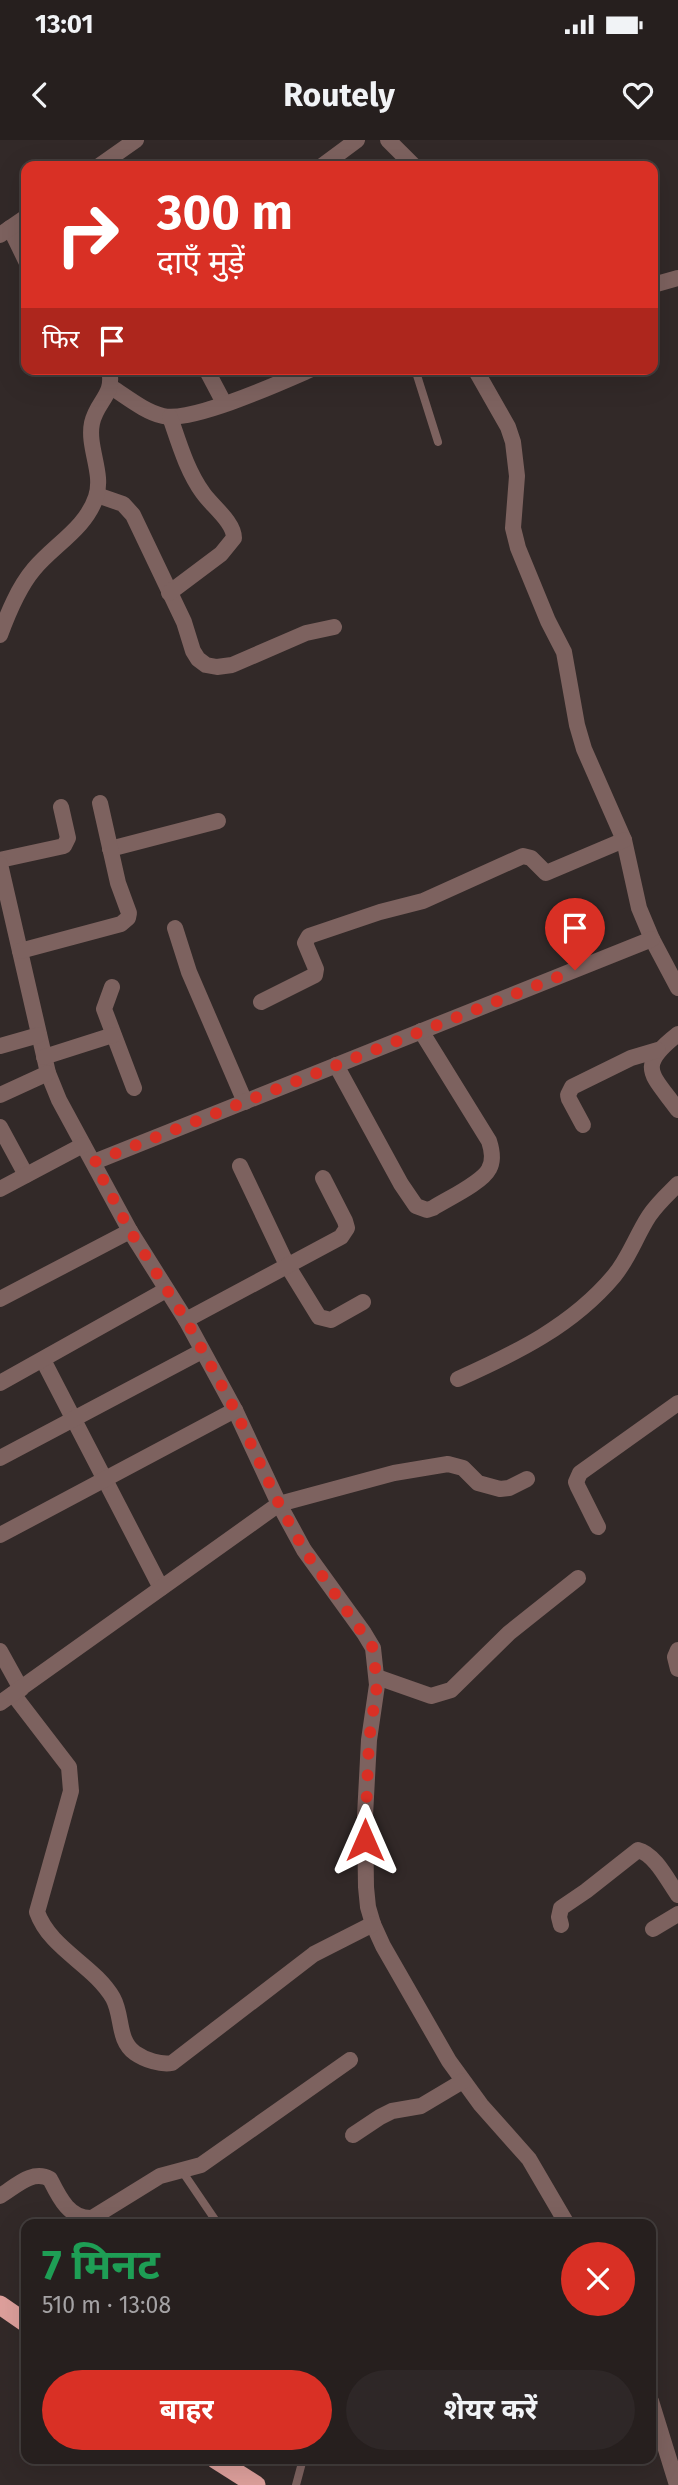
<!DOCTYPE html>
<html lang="hi">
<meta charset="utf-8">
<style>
body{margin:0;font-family:"Fira Sans","Noto Sans Devanagari",sans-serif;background:#2e2727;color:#f1f3f6;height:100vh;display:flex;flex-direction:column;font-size:26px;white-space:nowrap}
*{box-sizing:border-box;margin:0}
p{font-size:23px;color:#a4a2a4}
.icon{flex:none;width:38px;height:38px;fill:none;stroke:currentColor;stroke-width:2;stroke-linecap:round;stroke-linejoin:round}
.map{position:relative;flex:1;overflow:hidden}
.details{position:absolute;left:21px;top:2079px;width:635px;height:245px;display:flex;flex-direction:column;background:#261f1e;border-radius:14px;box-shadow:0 7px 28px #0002,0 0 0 2px #423d3c}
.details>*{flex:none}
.hud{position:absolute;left:21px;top:21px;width:637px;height:214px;border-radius:14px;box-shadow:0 7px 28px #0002,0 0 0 2px #423d3c;background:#d93025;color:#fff;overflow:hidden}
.pin{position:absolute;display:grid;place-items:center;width:60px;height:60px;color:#fff;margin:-72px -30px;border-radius:50% 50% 50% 0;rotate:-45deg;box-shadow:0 0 7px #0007}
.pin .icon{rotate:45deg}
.me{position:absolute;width:77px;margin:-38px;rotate:0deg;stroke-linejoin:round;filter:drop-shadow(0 0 5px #0008)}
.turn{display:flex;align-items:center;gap:24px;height:147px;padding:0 21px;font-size:32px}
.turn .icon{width:91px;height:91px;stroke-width:2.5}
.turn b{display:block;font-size:49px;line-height:60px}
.then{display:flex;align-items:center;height:66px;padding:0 21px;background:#0003;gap:14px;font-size:26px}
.round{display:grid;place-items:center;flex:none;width:74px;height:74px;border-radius:37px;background:#2e2727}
.summary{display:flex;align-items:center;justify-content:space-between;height:119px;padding:0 21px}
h1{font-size:42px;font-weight:700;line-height:52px;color:#1e9e55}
.primary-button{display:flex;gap:14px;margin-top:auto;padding:14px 21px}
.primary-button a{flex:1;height:80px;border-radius:42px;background:#d93025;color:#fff;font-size:28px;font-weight:700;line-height:80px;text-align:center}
.primary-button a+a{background:#2e2727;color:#f1f3f6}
.status{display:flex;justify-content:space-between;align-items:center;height:49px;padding:0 35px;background:#261f1e;direction:ltr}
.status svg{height:19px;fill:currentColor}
header{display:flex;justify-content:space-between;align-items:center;height:91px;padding:0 21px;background:#261f1e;font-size:32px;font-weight:700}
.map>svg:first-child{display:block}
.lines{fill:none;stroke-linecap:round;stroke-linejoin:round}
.service{stroke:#7d625f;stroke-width:8}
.minor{stroke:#7d625f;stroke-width:16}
.trunk{stroke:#dea09c;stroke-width:19}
.route{stroke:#d93025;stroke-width:12;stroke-dasharray:0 21.6}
</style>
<div class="status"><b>13:01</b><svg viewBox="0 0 49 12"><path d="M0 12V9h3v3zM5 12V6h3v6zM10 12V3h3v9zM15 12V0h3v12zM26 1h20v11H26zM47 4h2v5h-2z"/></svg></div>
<header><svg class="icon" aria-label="back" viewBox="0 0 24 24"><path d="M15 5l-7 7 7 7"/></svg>Routely<svg class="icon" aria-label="heart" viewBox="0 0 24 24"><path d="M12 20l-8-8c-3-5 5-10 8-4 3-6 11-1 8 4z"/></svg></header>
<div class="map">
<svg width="678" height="2345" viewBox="0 0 678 2345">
<rect width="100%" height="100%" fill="#322928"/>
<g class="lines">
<g class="service">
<path d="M415,229L438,302"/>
<path d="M182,2031L218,2084"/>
<path d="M296,2345L303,2319"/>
</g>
<g class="minor">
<path d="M388,0L414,26"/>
<path d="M99,26L136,0"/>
<path d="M322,26L357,0"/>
<path d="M10,88L26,121"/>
<path d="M0,95L26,77"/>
<path d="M653,145L678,138"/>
<path d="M206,229L224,263"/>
<path d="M475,229L508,287L513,302L517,336L513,388L518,408L548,481L564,512L577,585L584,609L624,700L639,768L652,799L678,848"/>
<path d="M111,247C127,257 145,272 163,276C192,283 282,242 312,229"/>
<path d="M97,355L123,364L133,375L184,482L193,511L198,519L206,525L217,527L232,525L306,493L334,487"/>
<path d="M169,453L221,414L234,398C234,382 212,366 203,353C187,331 179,303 170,277"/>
<path d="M0,495C8,473 18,448 34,429C54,405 86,388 96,357C104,333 87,307 92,283C97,260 115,256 109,229"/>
<path d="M110,709L218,681"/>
<path d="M0,720L64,706L68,698L61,667"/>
<path d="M0,724L48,933L59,960L130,1091L186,1180L235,1270L279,1364L304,1410L364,1493L373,1508L377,1545L369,1600L365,1676L366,1747L368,1767L373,1784L383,1806L449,1921L481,1965L529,2019L567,2084"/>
<path d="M175,788L189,832L245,962"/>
<path d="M20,811L121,784L128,778L129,773L118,743L100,663"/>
<path d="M112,847L104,869L134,948"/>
<path d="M261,862L315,835L316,829L305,803L309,796L380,772L423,761L523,716L531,718L546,733L624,700"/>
<path d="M678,894C636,927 651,933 678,970"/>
<path d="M0,906L39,895"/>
<path d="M44,917L113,895"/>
<path d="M336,925L401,1044L416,1066L427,1070L433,1068C447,1059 482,1043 489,1029C494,1020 492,1010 489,1001L421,891"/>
<path d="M0,955L48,933"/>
<path d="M583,985L569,959L568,955L572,947L631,918L658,910"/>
<path d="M0,987L26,1035"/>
<path d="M94,1022L652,799"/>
<path d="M240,1026L287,1125L319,1177L331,1180L363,1162"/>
<path d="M0,1049L83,1005"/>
<path d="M0,1159L130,1091"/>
<path d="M186,1180L341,1097L347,1088L345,1081L323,1038"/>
<path d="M43,1220L161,1448"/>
<path d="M458,1239C516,1213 572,1186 614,1136C629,1118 636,1096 649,1076C657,1064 668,1054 678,1044"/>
<path d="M0,1243L166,1150"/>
<path d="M0,1318L202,1211"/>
<path d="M598,1387L578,1347L576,1342L580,1333L678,1263"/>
<path d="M0,1395L235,1270"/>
<path d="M678,1510L675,1517L678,1529"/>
<path d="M0,1511L21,1549"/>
<path d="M377,1537L431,1556L451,1550L509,1493L578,1438"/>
<path d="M13,1554L69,1627L71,1651L37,1772C50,1809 94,1825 113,1858C123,1876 117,1900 135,1913C145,1920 161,1925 172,1923L314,1814L373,1784"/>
<path d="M0,1563L279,1364L394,1333L448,1324L463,1328L478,1343L500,1349L509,1348L527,1339"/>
<path d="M561,1785L559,1777L561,1768L586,1751L638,1710C655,1714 668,1741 678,1755"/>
<path d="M653,1789L678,1774"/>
<path d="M353,1995L380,1977L392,1971L421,1966L463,1941"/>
<path d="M0,2056C15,2047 32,2029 50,2039C59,2057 69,2079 92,2078L160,2036L201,2025L350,1920"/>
<path d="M651,2261L677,2345"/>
</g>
<g class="trunk">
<path d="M0,2165L26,2183"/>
<path d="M215,2319L256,2345"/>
</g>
</g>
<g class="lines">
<path class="route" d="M365,1700L369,1600L377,1545L373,1508L304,1410L279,1364L235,1270L186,1180L130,1091L94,1022L575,830"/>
</g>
</svg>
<div class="pin" style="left:575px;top:830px;background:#d93025"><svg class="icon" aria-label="arrive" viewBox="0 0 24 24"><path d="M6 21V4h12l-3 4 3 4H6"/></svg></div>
<svg class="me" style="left:365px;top:1700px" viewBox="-20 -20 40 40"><path d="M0-17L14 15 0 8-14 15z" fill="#d93025" stroke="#fff" stroke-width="4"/></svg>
<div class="hud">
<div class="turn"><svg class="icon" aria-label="right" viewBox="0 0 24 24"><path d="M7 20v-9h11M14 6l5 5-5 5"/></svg><div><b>300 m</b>दाएँ मुड़ें</div></div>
<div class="then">फिर<svg class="icon" aria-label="arrive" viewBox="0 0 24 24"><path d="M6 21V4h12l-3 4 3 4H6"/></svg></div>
</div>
<section class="details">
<div class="summary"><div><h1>7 मिनट</h1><p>510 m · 13:08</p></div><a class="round" style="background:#d93025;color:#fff"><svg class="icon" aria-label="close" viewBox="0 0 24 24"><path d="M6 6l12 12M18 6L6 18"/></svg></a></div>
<div class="primary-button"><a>बाहर</a><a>शेयर करें</a></div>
</section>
</div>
